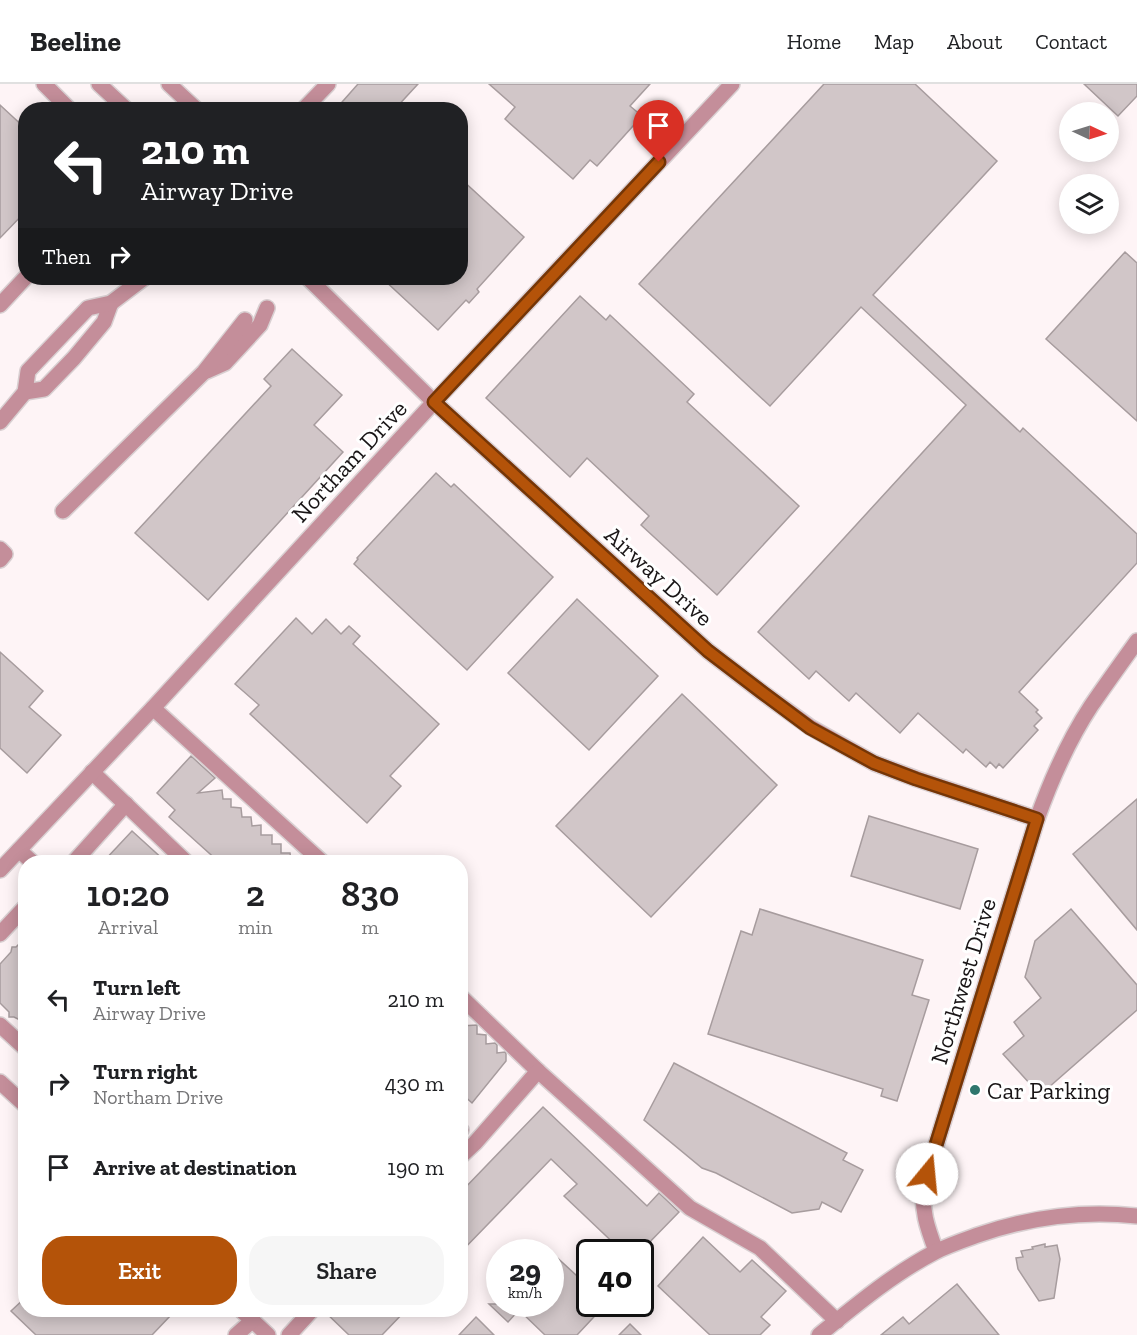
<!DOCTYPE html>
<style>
body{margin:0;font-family:"Zilla Slab",serif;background:#f6f6f6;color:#202124;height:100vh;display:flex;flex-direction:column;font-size:22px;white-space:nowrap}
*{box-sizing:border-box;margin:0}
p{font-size:20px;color:#757577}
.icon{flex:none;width:33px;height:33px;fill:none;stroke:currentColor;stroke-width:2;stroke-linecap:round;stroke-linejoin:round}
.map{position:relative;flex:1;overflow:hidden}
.drawer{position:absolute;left:18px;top:771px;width:450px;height:462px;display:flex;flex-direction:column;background:#fff;border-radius:24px;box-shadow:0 3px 15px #0003}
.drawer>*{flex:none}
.top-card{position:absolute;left:18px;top:18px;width:450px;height:183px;border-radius:24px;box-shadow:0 3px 15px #0003;background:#202124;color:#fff;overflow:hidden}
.needle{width:39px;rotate:94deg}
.fabs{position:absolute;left:1059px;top:18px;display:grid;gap:12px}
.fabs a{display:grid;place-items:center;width:60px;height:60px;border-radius:50%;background:#fff;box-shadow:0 3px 15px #0003;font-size:30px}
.speed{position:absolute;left:486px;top:1155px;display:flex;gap:12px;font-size:30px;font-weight:700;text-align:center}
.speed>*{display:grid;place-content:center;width:78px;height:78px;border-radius:50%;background:#fff;box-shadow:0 3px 15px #0003;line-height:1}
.speed small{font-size:15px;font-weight:400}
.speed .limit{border:3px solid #111;border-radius:9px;background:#fff;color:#111}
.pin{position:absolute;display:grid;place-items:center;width:51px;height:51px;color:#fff;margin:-62px -26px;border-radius:50% 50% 50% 0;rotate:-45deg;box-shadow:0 0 6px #0007}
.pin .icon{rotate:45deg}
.me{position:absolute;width:66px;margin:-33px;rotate:17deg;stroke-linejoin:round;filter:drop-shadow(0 0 4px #0008)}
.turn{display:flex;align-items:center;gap:21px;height:126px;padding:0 24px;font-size:27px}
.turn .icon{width:78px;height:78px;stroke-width:2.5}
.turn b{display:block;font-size:42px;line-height:51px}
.then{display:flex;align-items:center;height:57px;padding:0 24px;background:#0003;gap:12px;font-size:22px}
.eta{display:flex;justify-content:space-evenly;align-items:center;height:102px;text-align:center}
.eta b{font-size:36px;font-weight:600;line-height:42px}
.primary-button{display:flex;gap:12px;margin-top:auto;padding:12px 24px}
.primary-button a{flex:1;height:69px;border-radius:24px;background:#b45309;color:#fff;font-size:24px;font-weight:600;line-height:69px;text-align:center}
.primary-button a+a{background:#f6f6f6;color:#202124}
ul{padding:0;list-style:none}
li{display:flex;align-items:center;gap:18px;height:84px;padding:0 24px}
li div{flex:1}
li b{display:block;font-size:22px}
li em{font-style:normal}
header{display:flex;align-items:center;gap:36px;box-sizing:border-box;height:84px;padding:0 30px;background:#fff;border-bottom:2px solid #e0e0e0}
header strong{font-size:28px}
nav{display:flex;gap:33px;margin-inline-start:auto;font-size:21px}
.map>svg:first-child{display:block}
.building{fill:#d1c6c8;stroke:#a79c9e;stroke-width:1.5}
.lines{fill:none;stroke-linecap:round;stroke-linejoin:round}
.minor-casing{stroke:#d9d0d2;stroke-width:18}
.minor{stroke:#c48e9a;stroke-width:15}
.route-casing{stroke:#753606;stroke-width:15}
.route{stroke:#b45309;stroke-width:10}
.poi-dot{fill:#2f766d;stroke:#fff;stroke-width:2}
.labels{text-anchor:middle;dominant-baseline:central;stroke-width:6;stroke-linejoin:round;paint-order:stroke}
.street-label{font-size:24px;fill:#191516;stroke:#fff}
.poi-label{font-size:24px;fill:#191516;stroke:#fff;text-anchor:start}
</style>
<header>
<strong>Beeline</strong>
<nav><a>Home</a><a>Map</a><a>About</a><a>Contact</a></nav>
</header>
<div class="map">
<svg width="1137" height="1251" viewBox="0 0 1137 1251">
<rect width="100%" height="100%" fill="#fef4f6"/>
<g class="building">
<path d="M358,0H418L394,26H335Z"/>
<path d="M489,0H650L630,22L642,32L597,82L590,76L573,95L505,35L515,23Z"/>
<path d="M824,0H915L997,77L873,211L1020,348L1023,344L1137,450V479L1019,608L1038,626L1036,628L1042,634L1034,642L1038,646L1003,684L999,680L996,684L990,678L986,683L966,665L963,669L918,629L900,649L856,609L849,617L816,587L809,595L758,548L966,321L861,223L770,322L639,200Z"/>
<path d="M1084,0H1137V12L1118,32Z"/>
<path d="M0,21L26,45V127L0,154Z"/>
<path d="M460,94L524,153L477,205L479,208L469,219L466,216L438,246L382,194H460Z"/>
<path d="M1125,168L1137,179V337L1046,255Z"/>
<path d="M580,212L606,236L610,231L694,310L687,318L799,422L717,511L641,441L649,432L587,374L570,393L486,314Z"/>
<path d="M292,265L342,311L314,341L343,368L208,516L135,449L271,302L264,295Z"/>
<path d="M436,389L451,403L454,400L553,493L467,586L354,480L358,475L357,474Z"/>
<path d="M577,515L658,592L589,666L508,589Z"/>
<path d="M296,534L312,550L326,535L341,550L349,542L360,552L353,560L439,640L390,692L401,702L367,739L250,630L259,621L235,600Z"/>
<path d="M0,568L43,607L29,623L61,651L27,689L0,664Z"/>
<path d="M682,610L777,701L651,833L556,742Z"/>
<path d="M191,672L215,694L198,709L222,706L223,715H231V723L241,724L242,733H251L252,742L261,741V751H272V760H281V769H290L291,778H219L169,733L175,726L157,709Z"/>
<path d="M1137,715V846L1073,770Z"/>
<path d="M869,732L978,765L960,825L851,792Z"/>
<path d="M132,747L166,778H103Z"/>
<path d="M760,825L923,876L912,911L929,916L897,1017L881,1012L883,1005L708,950L741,847L752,851Z"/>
<path d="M1071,825L1137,901V926L1040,1011L1003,970L1024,952L1014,938L1041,914L1025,893L1035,857Z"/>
<path d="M26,853V939L14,933H9V928L0,919V880L11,868L12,863H16Z"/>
<path d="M477,941V950L486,951V960L495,959L497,961V969L505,968L506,970V977L472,1019L460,1008V942Z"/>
<path d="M674,979L847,1069L843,1076L863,1086L841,1128L822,1118L819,1125L792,1129L716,1089L702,1084L644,1036Z"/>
<path d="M543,1023L647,1122L659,1109L679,1128L640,1168H623L564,1112L577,1100L551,1075L460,1169V1109Z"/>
<path d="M703,1153L740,1188L752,1176L786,1207L761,1233L770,1241L760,1251H710L658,1202Z"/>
<path d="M1045,1160V1163L1057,1161L1060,1175L1054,1214L1039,1217L1018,1185L1016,1174L1023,1173L1021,1167L1033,1165L1032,1163Z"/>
<path d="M550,1167L590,1204V1220H606L577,1251H545L519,1226L508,1238L489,1220H550Z"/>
<path d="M957,1200L999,1251H881L903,1233L909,1240Z"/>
<path d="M26,1213V1226H165L171,1231L152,1251H36L11,1227Z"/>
<path d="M323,1226H406L382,1251H349Z"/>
<path d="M476,1233L494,1251H459Z"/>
<path d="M630,1240L641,1251H619Z"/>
</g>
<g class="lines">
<defs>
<g id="minor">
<path d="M44,0L70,26"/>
<path d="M99,0L127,26"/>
<path d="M169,0L197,26"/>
<path d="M303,26L328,0"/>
<path d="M308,194L434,318L708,567L763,609L810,643L874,679L917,695L1037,735"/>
<path d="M0,221L26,193"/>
<path d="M207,287L225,279L260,241L267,224"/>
<path d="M25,308L44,305L74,274L104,238L111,219"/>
<path d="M0,338L25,308L28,287L88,224L111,219L144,194"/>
<path d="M63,427L204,288L245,236"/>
<path d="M0,465L5,470L0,476"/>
<path d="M153,624L322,778"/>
<path d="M92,688L186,778"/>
<path d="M19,766L32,778"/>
<path d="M74,778L126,720"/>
<path d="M0,786L153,624L434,318L732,0"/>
<path d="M0,850L26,822"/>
<path d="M460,912L538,987"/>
<path d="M0,941L26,965"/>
<path d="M0,998L26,1022"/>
<path d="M460,1045L461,1046"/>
<path d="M460,1073L475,1059L538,987L690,1124L760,1164L837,1237"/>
<path d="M936,1167C927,1143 921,1126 924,1100L1037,735C1051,696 1068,657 1091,622C1106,600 1122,578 1137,557"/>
<path d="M241,1226L268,1251"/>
<path d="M236,1251L253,1236"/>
<path d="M289,1251L312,1226"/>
<path d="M819,1251C856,1221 893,1190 935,1168C949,1161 964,1156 978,1151C1030,1133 1082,1126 1137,1132"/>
</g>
</defs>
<use href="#minor" class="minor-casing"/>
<use href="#minor" class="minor"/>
</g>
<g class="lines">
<defs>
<path id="route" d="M659,78L434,318L708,567L763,609L810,644L874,679L916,695L1037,735L927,1090"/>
</defs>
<use href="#route" class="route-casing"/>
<use href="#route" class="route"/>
</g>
<circle class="poi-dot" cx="975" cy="1006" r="6"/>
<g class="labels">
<g class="street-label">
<text transform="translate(349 377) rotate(-47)">Northam Drive</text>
<text transform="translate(659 492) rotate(42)">Airway Drive</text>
<text transform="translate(963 897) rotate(-73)">Northwest Drive</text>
</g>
<g class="poi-label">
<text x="987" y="1006">Car Parking</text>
</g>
</g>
</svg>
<div class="fabs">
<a><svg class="needle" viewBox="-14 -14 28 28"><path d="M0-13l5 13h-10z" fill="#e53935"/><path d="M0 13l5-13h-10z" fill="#757577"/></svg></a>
<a><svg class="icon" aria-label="layers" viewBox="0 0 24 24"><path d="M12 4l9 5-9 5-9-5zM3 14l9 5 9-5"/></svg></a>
</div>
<div class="speed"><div>29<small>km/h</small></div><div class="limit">40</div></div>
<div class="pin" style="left:659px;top:78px;background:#d93025"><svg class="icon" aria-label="arrive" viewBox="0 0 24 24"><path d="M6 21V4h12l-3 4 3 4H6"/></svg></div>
<svg class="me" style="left:927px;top:1090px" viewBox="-20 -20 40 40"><circle r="19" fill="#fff"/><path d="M0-13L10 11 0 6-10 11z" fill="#b45309"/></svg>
<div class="top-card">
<div class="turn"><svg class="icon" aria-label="left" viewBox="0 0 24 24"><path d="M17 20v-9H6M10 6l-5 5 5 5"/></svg><div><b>210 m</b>Airway Drive</div></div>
<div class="then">Then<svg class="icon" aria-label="right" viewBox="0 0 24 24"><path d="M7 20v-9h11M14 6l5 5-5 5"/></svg></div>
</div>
<section class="drawer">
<div class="eta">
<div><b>10:20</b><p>Arrival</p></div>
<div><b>2</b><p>min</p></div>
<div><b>830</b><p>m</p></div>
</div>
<ul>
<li><svg class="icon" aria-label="left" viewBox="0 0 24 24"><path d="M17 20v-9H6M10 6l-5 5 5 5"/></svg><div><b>Turn left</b><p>Airway Drive</p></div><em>210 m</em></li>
<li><svg class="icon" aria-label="right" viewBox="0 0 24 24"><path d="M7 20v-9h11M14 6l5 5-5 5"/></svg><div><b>Turn right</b><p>Northam Drive</p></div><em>430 m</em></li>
<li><svg class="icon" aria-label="arrive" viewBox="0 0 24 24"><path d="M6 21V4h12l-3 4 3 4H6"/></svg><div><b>Arrive at destination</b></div><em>190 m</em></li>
</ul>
<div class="primary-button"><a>Exit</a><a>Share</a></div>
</section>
</div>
